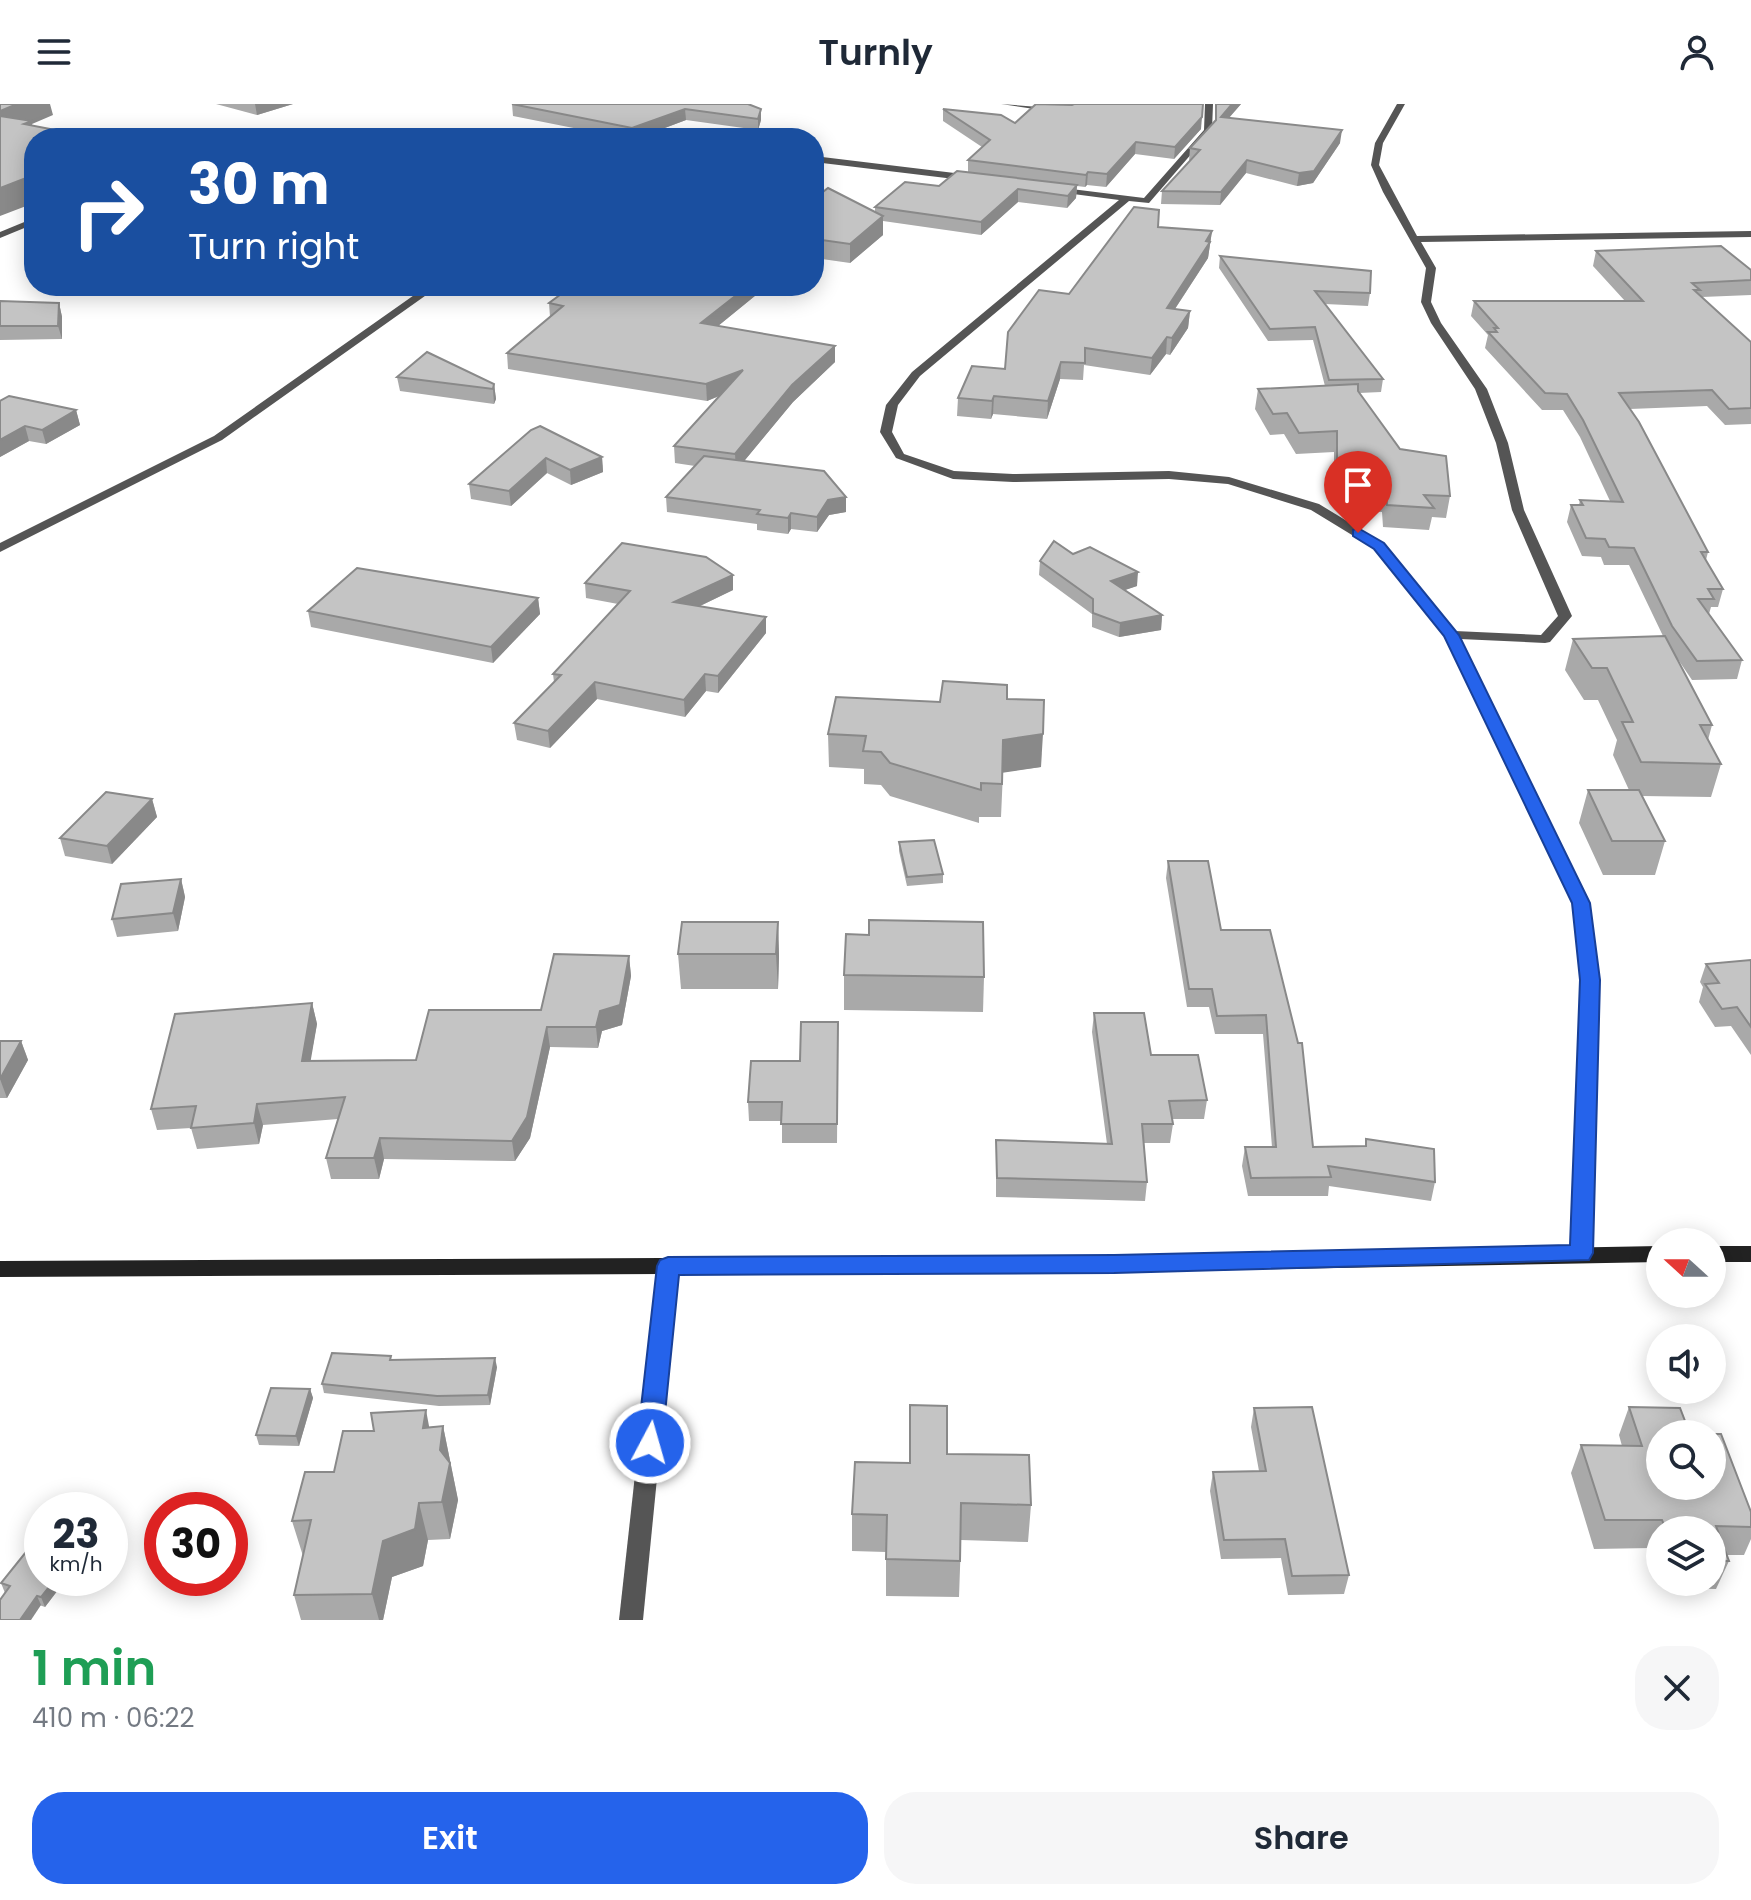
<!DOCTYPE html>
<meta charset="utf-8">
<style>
body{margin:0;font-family:Poppins,sans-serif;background:#f6f6f7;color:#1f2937;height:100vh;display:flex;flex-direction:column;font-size:30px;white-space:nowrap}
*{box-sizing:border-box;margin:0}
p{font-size:26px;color:#747a83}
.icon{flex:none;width:44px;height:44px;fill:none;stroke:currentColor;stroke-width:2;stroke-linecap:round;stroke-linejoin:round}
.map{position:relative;height:1516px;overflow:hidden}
.sheet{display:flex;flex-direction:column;background:#fff;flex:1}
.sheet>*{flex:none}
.guide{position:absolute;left:24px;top:24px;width:800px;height:168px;border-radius:32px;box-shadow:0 4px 20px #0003;background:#1a4fa0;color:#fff;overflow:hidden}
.needle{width:52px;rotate:291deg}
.buttons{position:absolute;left:1646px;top:1124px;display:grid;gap:16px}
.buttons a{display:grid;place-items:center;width:80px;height:80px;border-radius:50%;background:#fff;box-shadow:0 4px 20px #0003;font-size:40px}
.speed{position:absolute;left:24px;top:1388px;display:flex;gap:16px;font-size:40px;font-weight:700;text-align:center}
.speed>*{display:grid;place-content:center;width:104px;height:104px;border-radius:50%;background:#fff;box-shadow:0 4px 20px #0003;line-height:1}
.speed small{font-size:20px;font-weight:400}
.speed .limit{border:12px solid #d22;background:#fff;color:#111}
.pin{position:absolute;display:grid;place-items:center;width:68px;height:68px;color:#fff;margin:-82px -34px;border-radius:50% 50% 50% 0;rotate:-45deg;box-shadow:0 0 8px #0007}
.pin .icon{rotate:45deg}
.me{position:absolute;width:88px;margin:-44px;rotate:6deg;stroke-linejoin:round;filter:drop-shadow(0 0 6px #0008)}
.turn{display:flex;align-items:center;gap:28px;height:168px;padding:0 32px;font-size:36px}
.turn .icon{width:104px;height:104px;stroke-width:2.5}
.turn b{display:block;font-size:56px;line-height:68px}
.round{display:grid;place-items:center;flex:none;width:84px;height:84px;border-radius:32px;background:#f6f6f7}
.overview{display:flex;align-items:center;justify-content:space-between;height:136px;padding:0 32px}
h1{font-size:48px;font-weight:600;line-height:60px;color:#1e9e55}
.action{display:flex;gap:16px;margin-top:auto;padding:16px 32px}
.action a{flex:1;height:92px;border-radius:32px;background:#2563eb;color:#fff;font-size:32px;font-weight:600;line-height:92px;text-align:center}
.action a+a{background:#f6f6f7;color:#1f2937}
header{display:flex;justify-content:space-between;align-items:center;height:104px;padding:0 32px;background:#fff;font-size:36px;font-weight:600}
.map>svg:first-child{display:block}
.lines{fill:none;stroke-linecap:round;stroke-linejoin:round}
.street{fill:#555;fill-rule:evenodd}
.secondary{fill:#222;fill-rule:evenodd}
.wall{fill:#a9a9a9}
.shaded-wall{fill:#898989}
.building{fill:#c4c4c4;stroke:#898989;stroke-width:2}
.route{fill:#2563eb;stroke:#184099;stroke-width:2}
</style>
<header><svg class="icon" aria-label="menu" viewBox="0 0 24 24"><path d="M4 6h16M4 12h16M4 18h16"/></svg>Turnly<svg class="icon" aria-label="person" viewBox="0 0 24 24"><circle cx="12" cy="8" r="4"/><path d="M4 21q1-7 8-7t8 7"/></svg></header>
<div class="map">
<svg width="1751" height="1516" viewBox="0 0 1751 1516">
<rect width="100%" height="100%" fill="#fff"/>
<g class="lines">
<g class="street">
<path d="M1001,0L1065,5L1071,0H1080L1067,10Z"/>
<path d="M1205,0H1213L1212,26L1149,99L1129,97L920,272L898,301L892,328L904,350L954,367L1013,370L1169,367L1229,373L1319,400L1383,439L1455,527L1541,531L1558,512L1512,406L1496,339L1475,285L1431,219L1421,198L1426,164L1383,88L1371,61L1375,39L1397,0H1405L1383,39L1379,61L1417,132L1751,127V133L1421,138L1436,164L1431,198L1441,219L1487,285L1508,339L1524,406L1572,512L1550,538L1545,539L1460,535L1589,799L1599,876L1591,1149L1588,1154L1581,1157L1574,1154L1571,1149L1581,876L1573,799L1445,532L1406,482L1375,445L1311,406L1228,380L1169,375L1013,378L953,375L896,354L880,328L886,301L912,268L1119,96L1058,88L1055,87V83L1144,94L1204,26Z"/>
<path d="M814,52L971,71L975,74L971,77L814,58Z"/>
<path d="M34,114V120L0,134V128Z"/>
<path d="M427,182H439L222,336L0,448V439L214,332Z"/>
<path d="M668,1154L675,1157L678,1162L643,1516H619L658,1162L661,1157Z"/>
</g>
<g class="secondary">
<path d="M1660,1142V1158L1114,1168L0,1173V1157L1114,1152Z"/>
<rect x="1712" y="1142" width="39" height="16"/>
</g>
</g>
<g class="wall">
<path d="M216,0H293L257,11Z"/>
<path d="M512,0H748L761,16L758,26L686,16L638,34H624L513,12Z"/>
<path d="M1215,0H1241L1229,14L1340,39L1313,79L1297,82L1246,69L1220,101L1161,100L1162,87L1189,57L1190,44L1215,17Z"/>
<path d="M943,5L1015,19L1201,25L1174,55L1135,50L1106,83L1087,81L1085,83L1077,82L1076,94L1067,104L1018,98L981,131L883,117V131L850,159L822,155L814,161V95L875,108V103L939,82L968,68V56L982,43L943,17Z"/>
<path d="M1158,123L1212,127L1208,154L1175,205L1190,207L1188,224L1170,251L1166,250L1150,271L1084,261L1083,276L1060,275L1047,315L993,310L991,315L957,312L958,294L1005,265L1069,190Z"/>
<path d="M1596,147L1751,166V191L1702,193L1751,238V320L1725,321L1707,302L1630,305L1708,448L1706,456L1723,485L1718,503H1711L1709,510L1742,556L1737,575L1692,576L1675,551L1712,621L1708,636L1721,660L1711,693L1642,692L1665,737L1655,771H1603L1579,719L1588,686H1629L1613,651L1617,636L1598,596H1584L1565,566L1573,535L1663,532L1629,461H1604L1601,453L1582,452L1567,418L1571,401H1579L1580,396L1610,397L1580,333L1563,306H1542L1485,244L1488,231L1471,212L1474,197H1625L1593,162Z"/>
<path d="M1220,152L1370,189L1368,202L1325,200L1383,275L1381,288L1359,289L1400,345L1450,392L1446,414L1432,413L1429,426L1383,423L1382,408L1363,407L1362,390L1334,388V348L1296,350L1284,330L1270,331L1255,305L1258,285L1325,282L1313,236L1268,237L1219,164Z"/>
<path d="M560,182H767L718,222L835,242V258L793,298L744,357L846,393V408L829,411L817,428L791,425L788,430L757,426V420L667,408L666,393L695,362L675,359L674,342L719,292L707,297L508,265L507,249L550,213L549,199L559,192L558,184Z"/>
<path d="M0,197L59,199L62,213V235L0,236Z"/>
<path d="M397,273L494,280L496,295L494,300L400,287Z"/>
<path d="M0,297L76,306L80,321L46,340L29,337L0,353Z"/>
<path d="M531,326L602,353L603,368L571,381L547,369L511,402L471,395L469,380Z"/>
<path d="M1073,450L1137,482L1125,486L1162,511L1161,526L1119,533L1092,523V510L1039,471L1040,457Z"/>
<path d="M733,471V486L700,502L766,529L718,589L706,587L685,613L597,595L550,644L517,636L514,619L554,578L553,570L618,500L586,494L585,479Z"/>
<path d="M538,494L540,510L493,559L311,523L308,507Z"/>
<path d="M1007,595L1041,663L1003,668L1001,713H979V719L890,692L881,681L864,680V665L829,663L828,630L940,598Z"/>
<path d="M152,695L157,713L112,760L65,752L60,734Z"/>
<path d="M899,738L943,770V779L907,782L899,747Z"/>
<path d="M1168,757L1221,826H1270L1313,1043L1365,1042L1366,1035L1435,1078L1431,1097L1329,1082L1328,1092H1248L1242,1062L1245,1043H1272L1263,930H1215L1209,903H1187L1166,774Z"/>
<path d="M181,775L185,793L178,827L117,833L112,815Z"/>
<path d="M778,818L779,852L778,885H681L678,850Z"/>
<path d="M869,831L984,873L983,908L844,906V871Z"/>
<path d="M629,852L631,872L622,921L602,927L598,944L550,943L530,1034L515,1057L384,1055L379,1075H331L326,1054L338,1015L263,1021L259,1040L197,1045L191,1024L157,1026L151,1005L312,899L317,920L310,957L416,956L541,906Z"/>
<path d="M1751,856V951L1731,922L1715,923L1699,898L1703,883L1700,878L1706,860Z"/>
<path d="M1094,909L1151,951L1207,996L1204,1015H1172L1173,1020L1170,1039H1144L1147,1078L1145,1097L996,1093V1036L1107,1040L1092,928Z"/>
<path d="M838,918L837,1039H782V1017H749L748,998L800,957Z"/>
<path d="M0,937H21L28,956L7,994H0Z"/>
<path d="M392,1256L497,1263L490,1301L439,1302L324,1289L322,1280Z"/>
<path d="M310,1285L313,1294L299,1342L259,1341L256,1331Z"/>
<path d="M1629,1303L1690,1330L1751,1408V1435L1744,1451H1726L1729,1457L1716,1485L1665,1484L1663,1478H1712V1426H1660V1470L1651,1444L1594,1445L1571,1369L1581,1341L1622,1342L1619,1331Z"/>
<path d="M1254,1304L1349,1471L1344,1490L1288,1491L1281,1454L1221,1455L1210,1387L1213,1368L1259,1367L1251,1323Z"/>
<path d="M443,1322L458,1396L450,1435L428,1436L423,1462L392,1473L383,1516H301L294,1491L303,1452L292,1417L334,1368L374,1327Z"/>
<path d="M947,1350L1031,1401L1028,1438L961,1436L959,1493L886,1492V1448L852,1447V1410L910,1359Z"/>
<path d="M42,1474H67L45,1503L5,1489L1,1479Z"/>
</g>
<g class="shaded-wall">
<path d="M17,0H50L53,11L32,20L36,34L0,33V7Z"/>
<path d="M255,0H293L257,11Z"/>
<path d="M1232,0H1241L1219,25L1221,13Z"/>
<path d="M685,5L686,16L638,34H633L632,24Z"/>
<path d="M761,5V16L758,26V15Z"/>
<path d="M1202,13L1201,25L1174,55L1175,43Z"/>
<path d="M1342,26L1340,39L1313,79L1297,82L1299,69Z"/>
<path d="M1136,38L1135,50L1106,83L1107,70Z"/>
<path d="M1247,56L1246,69L1220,101L1221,88Z"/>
<path d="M1088,68L1087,81L1085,83L1086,71Z"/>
<path d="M34,71V99L0,112V84Z"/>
<path d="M1077,81L1076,94L1067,104L1068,92Z"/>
<path d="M1018,85V98L981,131V118Z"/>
<path d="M883,112V131L850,159V140Z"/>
<path d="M1212,127L1208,154L1165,220L1167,204Z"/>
<path d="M822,136V155L815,161L814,142Z"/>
<path d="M748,182H767L702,235L701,219Z"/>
<path d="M59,199L62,213V235L58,222Z"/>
<path d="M1190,207L1188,224L1170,251L1172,234Z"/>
<path d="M1167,233L1166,250L1150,271L1152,254Z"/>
<path d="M835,242V258L793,298L736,367L735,350L792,281Z"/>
<path d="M1061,258L1060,275L1047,315L1048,297Z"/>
<path d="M743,266V282L707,297L706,280Z"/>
<path d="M494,280L496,295L494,300L493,285Z"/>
<path d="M994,292L993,310L991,315L992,297Z"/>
<path d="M76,306L80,321L46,340L42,326Z"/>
<path d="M25,322L29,337L0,353V336Z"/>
<path d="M602,353L603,368L571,381L570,366Z"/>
<path d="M546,354L547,369L511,402L509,387Z"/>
<path d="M846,393V408L829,411L817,428V413L828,396Z"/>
<path d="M791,409V425L788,430V414Z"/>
<path d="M1138,468L1137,482L1110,491L1111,477Z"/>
<path d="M733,471V486L675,514L674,498Z"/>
<path d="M538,494L540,510L493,559L491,543Z"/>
<path d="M1162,511L1161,526L1119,533L1120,519Z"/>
<path d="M766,513V529L718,589V572Z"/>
<path d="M705,570L706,587L685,613L684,596Z"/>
<path d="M595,578L597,595L550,644L548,627Z"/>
<path d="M1043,630L1041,663L1001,669L1003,636Z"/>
<path d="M152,695L157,713L112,760L107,742Z"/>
<path d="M181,775L185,793L178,827L173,809Z"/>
<path d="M778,818L779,852L778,885L776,850Z"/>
<path d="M629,852L631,872L622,921L602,927L598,944L596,923L600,907Z"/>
<path d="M312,899L317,920L307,978L302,957Z"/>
<path d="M547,923L550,943L530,1034L515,1057L512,1037Z"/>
<path d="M21,937L28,956L7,994L0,975Z"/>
<path d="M257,1000L263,1021L259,1040L254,1019Z"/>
<path d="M380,1034L384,1055L379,1075L374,1054Z"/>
<path d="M495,1254L497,1263L490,1301L488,1291Z"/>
<path d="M310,1285L313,1294L299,1342L296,1332Z"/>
<path d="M426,1306L433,1343L423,1324Z"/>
<path d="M443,1322L458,1396L450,1435L442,1398L440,1346Z"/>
<path d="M419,1399L428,1436L423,1462L392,1473L383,1516H379L372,1490L383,1437Z"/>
<path d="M56,1474H67L45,1503L41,1493Z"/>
<path d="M37,1492L41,1501L31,1516H20Z"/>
</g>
<g class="building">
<path d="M0,0H17L0,7Z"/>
<path d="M512,0H748L761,5L758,15L685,5L632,24Z"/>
<path d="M1036,0L1072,1L1074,0H1203L1202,13L1175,43L1136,38L1107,70L1088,68L1086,71L968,56L990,36L943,5L1001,11L1015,19Z"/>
<path d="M1216,0H1232L1221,13L1342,26L1314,67L1299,69L1247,56L1221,88L1162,87L1200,46L1190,44L1216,16Z"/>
<path d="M0,12L32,17L24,20L97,34H34V71L0,84Z"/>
<path d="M957,67L1077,81L1068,92L1018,85L981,118L875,103L905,78L939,82Z"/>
<path d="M828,84L883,112L850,140L822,136L814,142V95Z"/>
<path d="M1134,103L1159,106L1158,123L1212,127L1206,137L1210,138L1167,204L1190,207L1172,234L1167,233L1152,254L1085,244V259L1061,258L1048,297L994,292L992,297L958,294L972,262L1005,265L1008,228L1039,186L1069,190Z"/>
<path d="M1721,142L1751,166V176L1692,179L1700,186H1694L1751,238V304L1729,305L1712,286L1619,289L1639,318L1708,448H1701L1723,485H1708L1714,495H1698L1742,556L1697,557L1672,522L1634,444L1609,443L1605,435L1586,434L1571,401H1583L1580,396L1623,398L1583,316L1567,290L1545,289L1488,228H1497L1494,224H1498L1474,197H1643L1596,147Z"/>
<path d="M1220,152L1371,167L1370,189L1315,187L1383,275L1329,276L1315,223L1270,225Z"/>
<path d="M560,182H748L701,219L835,242L792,281L735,350L674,342L743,266L706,280L507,249L563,202L549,199L568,185L558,184Z"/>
<path d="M0,197L59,199L58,222H0Z"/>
<path d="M427,248L494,280L493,285L397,273Z"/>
<path d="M1358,280V287L1400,345L1446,352L1450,392L1424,391L1434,404L1387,401L1386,387L1366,385V369L1337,366V327L1299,329L1287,309L1273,310L1258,285Z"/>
<path d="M9,292L76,306L42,326L25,322L0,336V297Z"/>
<path d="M540,322L602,353L570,366L546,354L509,387L469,380L531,326Z"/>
<path d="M704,352L824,367L846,393L828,396L817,413L791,409L788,414L757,410L760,406L666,393Z"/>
<path d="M1054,437L1073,450L1090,443L1138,468L1111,477L1162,511L1120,519L1093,509V495L1040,457Z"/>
<path d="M622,439L706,453L733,471L674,498L766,513L718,572L705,570L684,596L595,578L548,627L514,619L561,571L553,570L630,487L585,479Z"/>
<path d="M357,464L538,494L491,543L308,507Z"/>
<path d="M1665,532L1712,621H1700L1721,660L1641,658L1622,618H1633L1607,564H1592L1573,535Z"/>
<path d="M943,577L1007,581V595L1044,596L1043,630L1003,636L1002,680L981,679V686L890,659L881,648L863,647L866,632L828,630L836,593L940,598Z"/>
<path d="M1588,686H1639L1665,737H1612Z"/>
<path d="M106,688L152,695L107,742L60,734Z"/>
<path d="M934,736L943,770L907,773L899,738Z"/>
<path d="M1168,757H1208L1221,826H1270L1298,939H1302L1313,1043L1366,1042V1035L1434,1045L1435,1078L1328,1062L1331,1073L1251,1074L1245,1043H1276L1266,911L1217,912L1212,885H1189Z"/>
<path d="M181,775L173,809L112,815L121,780Z"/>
<path d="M869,816L983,818L984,873L844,871L846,830L869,831Z"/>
<path d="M682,818H778L776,850H678Z"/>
<path d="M554,850L629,852L620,901L600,907L596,923H547L527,1013L512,1037L380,1034L374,1054H326L345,993L257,1000L254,1019L191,1024L196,1002L151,1005L175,910L312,899L302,957L416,956L429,906H541Z"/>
<path d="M1751,856V923L1737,903L1722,905L1705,880L1719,879L1706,860Z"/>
<path d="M1094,909H1144L1151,951H1198L1207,996L1169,997L1173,1020H1142L1147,1078L997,1074L996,1036L1112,1040Z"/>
<path d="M801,918H838L837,1020H781L782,998H748L751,957H800Z"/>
<path d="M0,937H21L0,975Z"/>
<path d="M332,1249L391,1252L390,1256L495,1254L488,1291L437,1292L322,1280Z"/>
<path d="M271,1284L310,1285L296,1332L256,1331Z"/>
<path d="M910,1301L947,1302V1350L1029,1351L1031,1401L961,1399L960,1457L886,1455L887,1411L852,1410L855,1358L910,1359Z"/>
<path d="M1312,1303L1349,1471L1292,1472L1285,1435L1224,1436L1213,1368L1266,1367L1254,1304Z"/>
<path d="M1629,1303L1680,1304L1690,1330H1660V1382H1712V1330H1721L1751,1408V1423L1716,1422L1729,1457H1712V1426H1666L1662,1416H1605L1581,1341L1642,1342Z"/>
<path d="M426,1306L423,1324L443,1322L440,1346L450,1359L442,1398L419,1399L415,1425L383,1437L372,1490L294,1491L311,1416L292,1417L305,1368H334L343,1327H374L371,1309Z"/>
<path d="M26,1448L42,1453V1474H56L41,1493L37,1492L20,1516H0V1496L10,1482L1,1479Z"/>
</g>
<path class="route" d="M1358,424L1384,439L1459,531L1590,799L1600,876L1593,1149L1589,1156L1114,1169L679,1171L662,1339L659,1346L650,1349L641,1346L637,1339L657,1162L660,1156L668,1153L1114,1151L1570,1141L1580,876L1572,799L1444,532L1374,445L1353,432V426Z"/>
</svg>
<div class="buttons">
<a><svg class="needle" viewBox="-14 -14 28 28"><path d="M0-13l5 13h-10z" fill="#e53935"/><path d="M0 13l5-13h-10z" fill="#747a83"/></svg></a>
<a><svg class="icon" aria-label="sound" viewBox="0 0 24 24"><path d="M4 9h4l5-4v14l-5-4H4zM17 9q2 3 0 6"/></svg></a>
<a><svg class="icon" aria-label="search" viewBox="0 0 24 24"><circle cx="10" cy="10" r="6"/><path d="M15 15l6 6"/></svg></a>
<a><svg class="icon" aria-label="layers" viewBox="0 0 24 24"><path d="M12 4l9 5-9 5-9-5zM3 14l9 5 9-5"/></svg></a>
</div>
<div class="speed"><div>23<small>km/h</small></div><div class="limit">30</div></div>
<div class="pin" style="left:1358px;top:429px;background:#d93025"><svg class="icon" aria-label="arrive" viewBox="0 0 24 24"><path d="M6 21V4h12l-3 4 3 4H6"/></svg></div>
<svg class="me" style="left:650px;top:1339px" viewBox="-20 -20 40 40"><circle r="17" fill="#2563eb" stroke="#fff" stroke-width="3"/><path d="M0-11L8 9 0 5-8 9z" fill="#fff"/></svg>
<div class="guide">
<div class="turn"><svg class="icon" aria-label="right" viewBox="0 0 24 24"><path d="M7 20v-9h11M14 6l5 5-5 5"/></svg><div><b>30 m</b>Turn right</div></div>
</div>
</div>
<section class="sheet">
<div class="overview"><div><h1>1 min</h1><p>410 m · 06:22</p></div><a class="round"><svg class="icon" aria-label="close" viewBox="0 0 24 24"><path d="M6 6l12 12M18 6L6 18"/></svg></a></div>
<div class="action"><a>Exit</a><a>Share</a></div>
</section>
